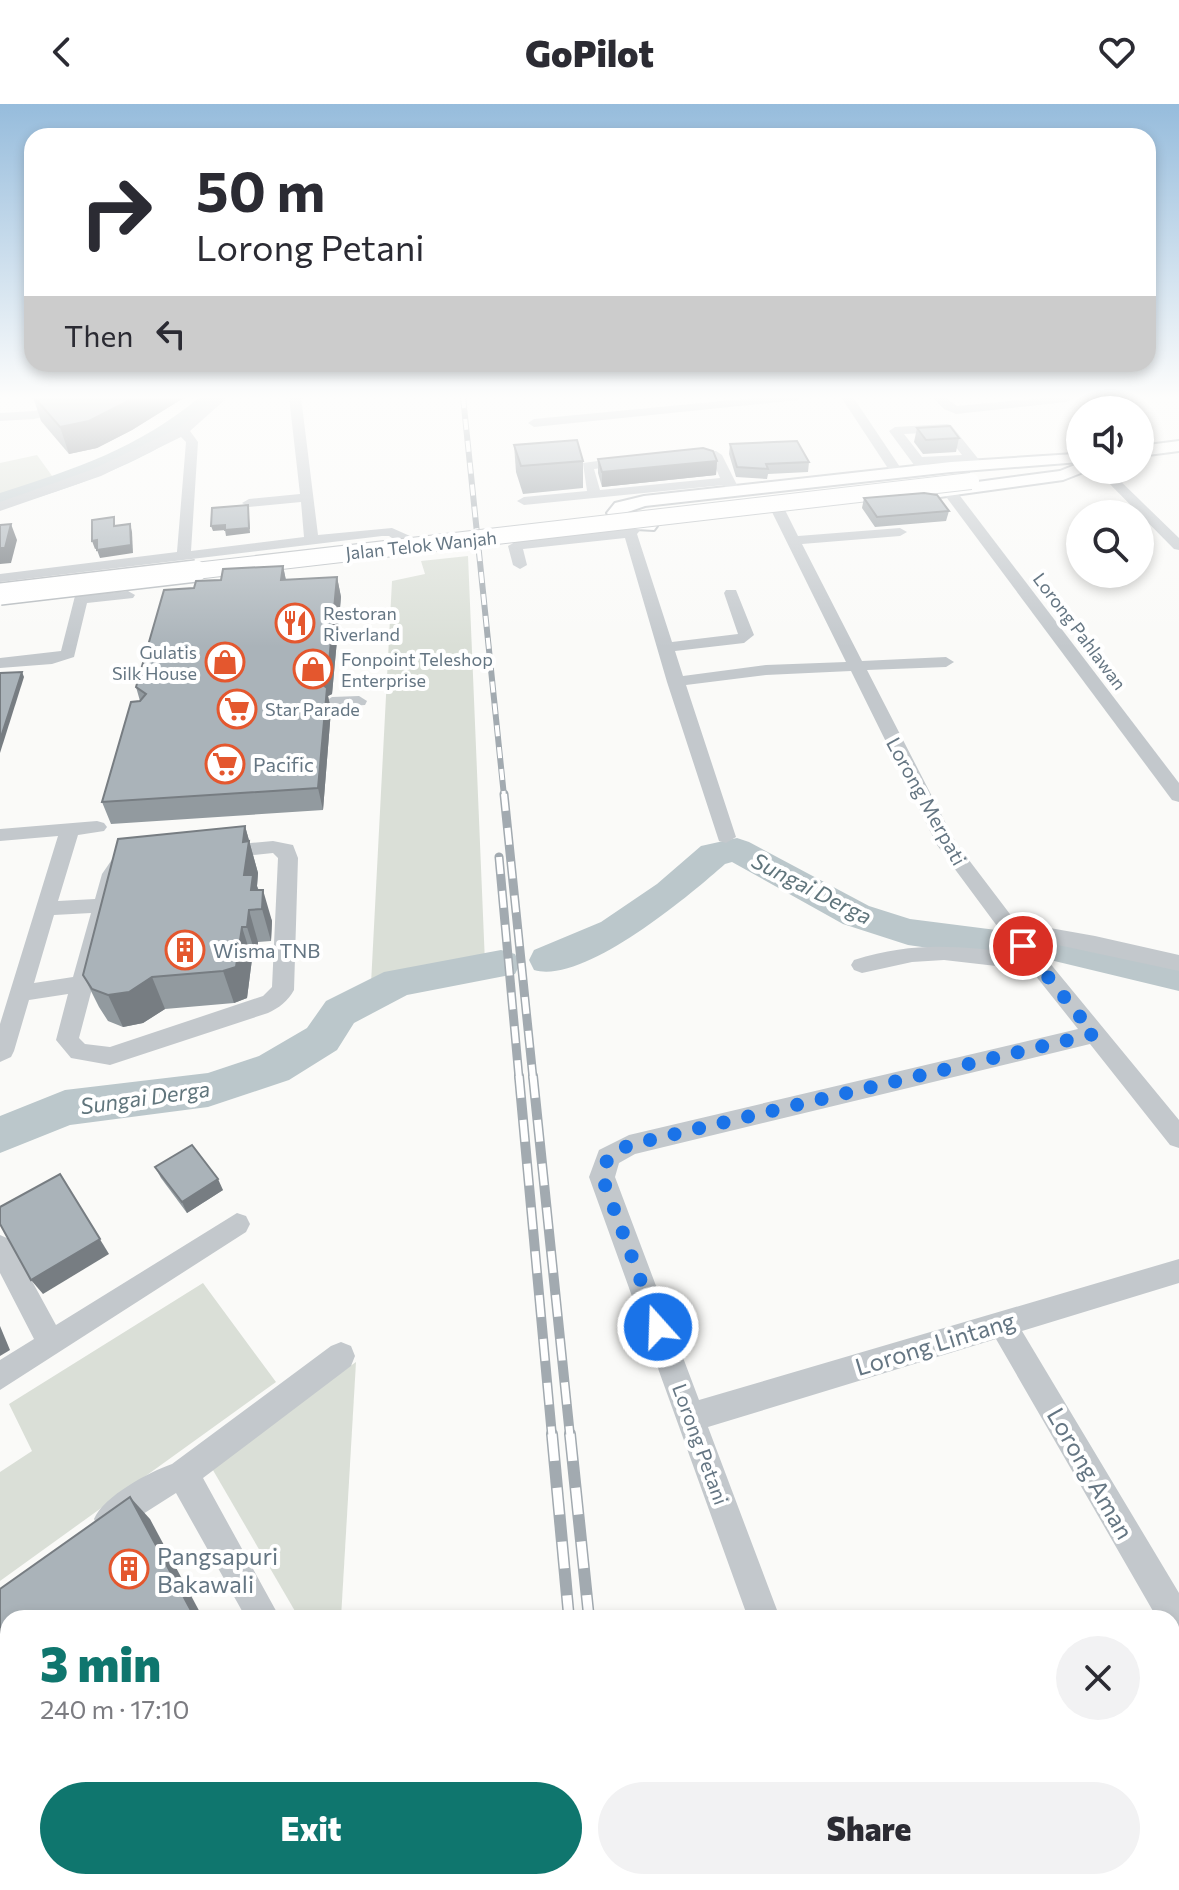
<!DOCTYPE html>
<meta charset="utf-8">
<style>
body{margin:0;font-family:Commissioner,sans-serif;background:#f2f2f3;color:#2b2b33;height:100vh;display:flex;flex-direction:column;font-size:30px;white-space:nowrap}
*{box-sizing:border-box;margin:0}
p{font-size:26px;color:#7c7c81}
.icon{flex:none;width:44px;height:44px;fill:none;stroke:currentColor;stroke-width:2;stroke-linecap:round;stroke-linejoin:round}
.map{position:relative;flex:1;overflow:hidden}
.side{position:absolute;left:0px;top:1506px;width:1180px;height:280px;display:flex;flex-direction:column;background:#fff;border-radius:24px 24px 0 0;box-shadow:0 4px 12px #0003}
.side>*{flex:none}
.banner{position:absolute;left:24px;top:24px;width:1132px;height:244px;border-radius:24px;box-shadow:0 4px 12px #0003;background:#fff;color:#2b2b33;overflow:hidden}
.fabs{position:absolute;left:1066px;top:292px;display:grid;gap:16px}
.fabs a{display:grid;place-items:center;width:88px;height:88px;border-radius:50%;background:#fff;box-shadow:0 4px 12px #0003;font-size:40px}
.pin{position:absolute;display:grid;place-items:center;width:68px;height:68px;color:#fff;margin:-34px;border:4px solid #fff;border-radius:50%;box-shadow:0 2px 8px #0007}
.me{position:absolute;width:88px;margin:-44px;rotate:340deg;stroke-linejoin:round;filter:drop-shadow(0 0 6px #0008)}
.turn{display:flex;align-items:center;gap:28px;height:168px;padding:0 40px;font-size:36px}
.turn .icon{width:104px;height:104px;stroke-width:2.5}
.turn b{display:block;font-size:56px;line-height:68px}
.then{display:flex;align-items:center;height:76px;padding:0 40px;background:#0003;gap:16px;font-size:30px}
.round{display:grid;place-items:center;flex:none;width:84px;height:84px;border-radius:42px;background:#f2f2f3}
.overview{display:flex;align-items:center;justify-content:space-between;height:136px;padding:0 40px}
h1{font-size:48px;font-weight:800;line-height:60px;color:#0f766e}
.primary-button{display:flex;gap:16px;margin-top:auto;padding:16px 40px}
.primary-button a{flex:1;height:92px;border-radius:48px;background:#0f766e;color:#fff;font-size:32px;font-weight:800;line-height:92px;text-align:center}
.primary-button a+a{background:#f2f2f3;color:#2b2b33}
header{display:flex;justify-content:space-between;align-items:center;height:104px;padding:0 40px;background:#fff;font-size:36px;font-weight:800}
.map>svg:first-child{display:block}
.green{fill:#dadfd7}
.lines{fill:none;stroke-linecap:round;stroke-linejoin:round}
.river{fill:#bbc7cb;fill-rule:evenodd}
.major-casing{stroke:#b5babe;stroke-width:4}
.minor{fill:#c3c8cc;fill-rule:evenodd}
.major{fill:#fff;fill-rule:evenodd}
.rail-far3-casing{stroke:#a2aab0;stroke-width:6}
.rail-far2-casing{stroke:#a2aab0;stroke-width:9}
.rail-far1-casing{stroke:#a2aab0;stroke-width:10}
.rail-casing{stroke:#a2aab0;stroke-width:12}
.rail-far3{stroke:#fff;stroke-width:4;stroke-dasharray:11;stroke-linecap:butt}
.rail-far2{stroke:#fff;stroke-width:6;stroke-dasharray:17;stroke-linecap:butt}
.rail-far1{stroke:#fff;stroke-width:7;stroke-dasharray:22;stroke-linecap:butt}
.rail{stroke:#fff;stroke-width:9;stroke-dasharray:27;stroke-linecap:butt}
.major-bridge-far1-casing{stroke:#b5babe;stroke-width:18;stroke-linecap:butt}
.major-bridge-casing{stroke:#b5babe;stroke-width:24;stroke-linecap:butt}
.major-bridge-far1{stroke:#fff;stroke-width:16}
.major-bridge{stroke:#fff;stroke-width:21}
.wall{fill:#929a9f}
.shaded-wall{fill:#777d82}
.building{fill:#aab3b9;stroke:#777d82;stroke-width:2}
.route{stroke:#1a73e8;stroke-width:14;stroke-dasharray:0 25.2}
.labels{text-anchor:middle;dominant-baseline:central;stroke-width:8;stroke-linejoin:round;paint-order:stroke}
.far-street-label{font-size:18px;fill:#657683;stroke:#fff}
.far-poi-label{font-size:18px;fill:#657683;stroke:#fff;text-anchor:start}
.poi-label{font-size:20px;fill:#657683;stroke:#fff;text-anchor:start}
.street-label{font-size:20px;fill:#657683;stroke:#fff}
.water-label{font-size:22px;font-style:italic;fill:#60757c;stroke:#fff}
.near-street-label{font-size:24px;fill:#657683;stroke:#fff}
.near-poi-label{font-size:24px;fill:#657683;stroke:#fff;text-anchor:start}
</style>
<header><svg class="icon" aria-label="back" viewBox="0 0 24 24"><path d="M15 5l-7 7 7 7"/></svg>GoPilot<svg class="icon" aria-label="heart" viewBox="0 0 24 24"><path d="M12 20l-8-8c-3-5 5-10 8-4 3-6 11-1 8 4z"/></svg></header>
<div class="map">
<svg width="1179" height="1786" viewBox="0 0 1179 1786">
<rect width="100%" height="100%" fill="#fafaf8"/>
<g class="green">
<path d="M37,351L55,376L0,394V359Z"/>
<path d="M468,452L485,859L371,880L392,477L425,470L421,457Z"/>
<path d="M203,1179L276,1278L0,1477V1368L32,1347L9,1300Z"/>
<path d="M356,1258L341,1514H299L210,1361Z"/>
</g>
<g class="lines">
<g class="river">
<path d="M200,293H223C183,347 64,388 0,404V389C76,365 138,344 200,293Z"/>
<path d="M737,734L749,738L869,802L910,815L1012,828L1026,832L1029,838L1032,831L1046,827L1179,859V887L1046,855L1032,851L1029,845L1026,852L1012,856L908,841L843,820L732,758L725,760C689,792 583,881 534,866L529,856L534,846L601,818L657,780L701,742Z"/>
<path d="M501,846L515,850L520,860L515,870L407,891L354,919L337,946L289,976L208,1003L70,1021L0,1049V1012L65,986L208,969L259,952L307,924L326,897L384,868Z"/>
</g>
<defs>
<g id="major">
<path d="M1179,337V347L1140,352V342Z"/>
<path d="M1074,350L1080,352V358L951,368L645,402L625,409L629,415L654,418L657,422L654,426L618,424L607,409L615,399L644,392L951,358Z"/>
<path d="M1080,359V366L1086,367L1063,376L940,393L932,388L940,383L1060,367Z"/>
</g>
</defs>
<use href="#major" class="major-casing"/>
<g class="minor">
<path d="M101,293H122L34,315L0,317V309L34,307Z"/>
<path d="M215,293H228L190,327L198,338L191,447L304,433L301,398L249,403L242,399L249,395L300,390L289,293H301L318,431L392,424L410,432V443L399,449L378,451V445L398,438L389,432H382L0,478V470L177,448L186,338L181,333L101,372L0,407V398L91,366L179,324Z"/>
<path d="M764,293H804L798,296L534,323L528,319L534,315Z"/>
<path d="M841,293H853L904,369L903,372H893Z"/>
<path d="M932,293H944L957,302L1052,293L1072,295L1066,298L956,310L944,305Z"/>
<path d="M947,320L951,321L984,362L982,365H974L968,358L927,360L931,366L930,369H920L889,327L895,323ZM944,328L962,351L922,353L904,330Z"/>
<path d="M716,347L722,351L740,387L738,390H728L724,381L524,401L517,397L524,393L587,387L583,359L627,353L631,354V360L594,365L600,386L720,374L712,355L685,356L679,352L685,348Z"/>
<path d="M1096,366H1109L1179,434V446L1174,445Z"/>
<path d="M949,383L954,384L1179,679V698L1172,696L944,390L942,387Z"/>
<path d="M778,402L785,406L798,432L900,424L907,428L900,432L802,440L862,557L946,553L954,558L946,563L867,566L956,739L1016,818L1095,832L1179,851V867L1030,835L1179,1016V1044L1170,1041L1090,940L635,1050L619,1059L615,1073L699,1296L1179,1155V1179L1022,1227L1179,1489V1537L1172,1534V1514H1157L996,1235L708,1323L780,1514H748L589,1073L599,1046L629,1031L1078,925L1031,866L944,856L912,858L862,869L854,866L851,861L854,856C915,837 956,842 1017,849L937,741L851,567L766,571L686,581L736,733L726,739L719,737L667,578L625,434L523,445L527,461L520,465L513,461L508,442L515,438L626,425L631,420H641L643,423L637,430L672,538L738,530L724,489L726,486H736L754,531L744,539L675,547L683,572L766,561L846,558L771,406Z"/>
<path d="M128,487L135,491L133,494L87,499L74,553L52,560L0,564V554L61,547L75,492Z"/>
<path d="M359,592L367,597L365,601L332,603L324,598L332,593Z"/>
<path d="M97,717L104,719L107,723L104,727L78,731L58,797L95,795L102,770L113,754L136,749L273,737L293,741L298,754L294,886C288,897 279,904 268,909L110,961L71,954L56,936L68,890L29,896L14,947L11,953L0,958V920L58,732L0,737V725ZM273,749L278,754L272,883L263,892L110,943L85,940L79,934L122,771L127,764ZM91,809L73,873L34,879L54,811Z"/>
<path d="M237,1109L246,1112L250,1120L246,1128L0,1286V1256L34,1235L0,1169V1131L9,1135L56,1221Z"/>
<path d="M341,1238L351,1242L355,1252L351,1262L203,1374L280,1514H246L176,1389L110,1431L99,1426L94,1415C104,1392 149,1368 172,1360L331,1242Z"/>
<path d="M0,1647L8,1651V1703L0,1700Z"/>
<path d="M27,1778H65L68,1786H30Z"/>
<path d="M301,1778H339L338,1786H300Z"/>
<path d="M840,1778H878L881,1786H843Z"/>
</g>
<use href="#major" class="major"/>
<defs>
<path id="rail-far3" d="M463,293L504,692"/>
<g id="rail-far2">
<path d="M504,690L533,974"/>
<path d="M499,753L519,974"/>
</g>
<g id="rail-far1">
<path d="M519,972L552,1332"/>
<path d="M533,972L570,1332"/>
</g>
<g id="rail">
<path d="M552,1330L569,1514"/>
<path d="M570,1330L589,1514"/>
<path d="M593,1778L594,1786"/>
<path d="M616,1778L617,1786"/>
</g>
</defs>
<use href="#rail-far3" class="rail-far3-casing"/>
<use href="#rail-far2" class="rail-far2-casing"/>
<use href="#rail-far1" class="rail-far1-casing"/>
<use href="#rail" class="rail-casing"/>
<use href="#rail-far3" class="rail-far3"/>
<use href="#rail-far2" class="rail-far2"/>
<use href="#rail-far1" class="rail-far1"/>
<use href="#rail" class="rail"/>
<defs>
<path id="major-bridge-far1" d="M178,469L971,377"/>
<path id="major-bridge" d="M0,490L196,467"/>
</defs>
<use href="#major-bridge-far1" class="major-bridge-far1-casing"/>
<use href="#major-bridge" class="major-bridge-casing"/>
<use href="#major-bridge-far1" class="major-bridge-far1"/>
<use href="#major-bridge" class="major-bridge"/>
</g>
<g class="wall">
<path d="M33,293H185L132,326L97,344L69,350L41,317Z"/>
<path d="M917,324L959,334L956,348L923,350L914,338Z"/>
<path d="M730,340L809,358L808,368L768,370L767,375L736,373L729,350Z"/>
<path d="M514,341L583,357V384L523,390L516,368Z"/>
<path d="M598,355L717,357L716,371L602,383L598,369Z"/>
<path d="M864,394L949,407L946,417L875,423L862,404Z"/>
<path d="M283,462L286,476L337,473L341,493L332,590L328,592L331,606L323,706L111,720L102,698L140,597L136,583L194,484L221,476Z"/>
<path d="M245,722L258,769L257,782L272,817L271,837L258,838L257,855H252L247,894L234,899L165,905L143,919L123,923L108,917L99,903L83,871Z"/>
<path d="M155,1063L223,1086L187,1109L161,1074Z"/>
</g>
<g class="shaded-wall">
<path d="M136,293H185L132,326L97,344L69,350L60,323Z"/>
<path d="M717,357L716,371L602,383V368Z"/>
<path d="M248,401L250,429L226,432L225,426Z"/>
<path d="M11,420L17,436L11,459L0,460V444Z"/>
<path d="M130,420L132,428L133,449L100,454L97,446Z"/>
<path d="M225,421L226,426L213,427L211,422Z"/>
<path d="M97,436L99,444L95,445L92,437Z"/>
<path d="M283,462L287,482L281,476Z"/>
<path d="M337,473L341,493L332,590L328,592L331,606L323,706L318,684L317,576Z"/>
<path d="M22,568L24,573L0,649V636Z"/>
<path d="M245,722L258,769L257,782L262,801L263,786L272,817L271,837L262,805L244,771L243,738Z"/>
<path d="M249,806L258,838L257,855L247,823Z"/>
<path d="M242,823L252,855L247,894L234,899L223,867Z"/>
<path d="M152,873L165,905L143,919L123,923L108,891Z"/>
<path d="M60,1070L109,1150L43,1190L31,1176Z"/>
<path d="M218,1075L223,1086L187,1109L182,1098Z"/>
<path d="M0,1222L10,1246L0,1252Z"/>
<path d="M130,1393L150,1415L203,1514H195Z"/>
<path d="M145,1778H175L166,1786H135Z"/>
</g>
<g class="building">
<path d="M34,293H136L89,317L60,323Z"/>
<path d="M950,322L959,334L926,336L917,324Z"/>
<path d="M577,336L583,357L521,362L514,341Z"/>
<path d="M797,337L809,358L766,360L768,365L737,363L730,340Z"/>
<path d="M703,344L713,347L717,357L602,368L598,355Z"/>
<path d="M924,389L937,391L949,407L877,413L864,394Z"/>
<path d="M248,401L249,424L225,426V421L211,422L212,404Z"/>
<path d="M114,413V422L130,420L131,441L97,446V436L92,437V416Z"/>
<path d="M11,420L5,444H0V421Z"/>
<path d="M283,462L281,476L337,473L328,569L317,576L327,584L318,684L102,698L131,598L140,597L146,590L136,583L164,486L194,484L196,477L221,476L223,465Z"/>
<path d="M22,568L0,636V569Z"/>
<path d="M245,722L243,738L249,737L244,771H253L251,786H263L262,805L249,806L247,823H242L236,863L223,867L152,873L129,888L108,891L92,885L83,871L118,735Z"/>
<path d="M192,1041L218,1075L182,1098L155,1063Z"/>
<path d="M60,1070L100,1135L31,1176L0,1120V1103Z"/>
<path d="M130,1393L195,1514H8V1652L0,1632V1485Z"/>
<path d="M68,1778H145L135,1786H72Z"/>
</g>
<linearGradient id="sky" x2="0" y2="1"><stop stop-color="#96bcdc"/><stop offset="0.54" stop-color="#fdfdfc"/><stop offset="1" stop-color="#fdfdfc" stop-opacity="0"/></linearGradient>
<rect width="1179" height="543" fill="url(#sky)"/>
<g class="lines">
<path class="route" d="M658,1223L602,1073L608,1053L629,1041L1094,930L1023,842"/>
</g>
<defs>
<symbol id="restaurant-ring" viewBox="-11 -11 22 22"><circle r="9.5" fill="#fff" stroke="#e4572e" stroke-width="1.5"/><path d="M-5-6h1v4h1v-4h1v4h1v-4h1v5L-1.5 .5V6h-2V.5L-5-1ZM5-6V6H3V1.5H1.5Q1.5-4 5-6Z" fill="#e4572e"/></symbol>
<symbol id="shop-ring" viewBox="-11 -11 22 22"><circle r="9.5" fill="#fff" stroke="#e4572e" stroke-width="1.5"/><path d="M-5-2.5h2.3a2.7 3.5 0 0 1 5.4 0H5L5.5 6h-11ZM-1.5-2.5h3a1.5 2.3 0 0 0-3 0Z" fill="#e4572e"/></symbol>
<symbol id="supermarket-ring" viewBox="-11 -11 22 22"><circle r="9.5" fill="#fff" stroke="#e4572e" stroke-width="1.5"/><path d="M-6-5.5h2.5l.6 2H6L4.5 2H-2.5L-4.4-4H-6ZM-1.5 3.2a1.3 1.3 0 1 0 .1 0ZM3 3.2a1.3 1.3 0 1 0 .1 0Z" fill="#e4572e"/></symbol>
<symbol id="building-ring" viewBox="-11 -11 22 22"><circle r="9.5" fill="#fff" stroke="#e4572e" stroke-width="1.5"/><path d="M-4-6H4V6H1V3H-1V6H-4ZM-2.5-4.3h1.7v1.8h-1.7ZM.8-4.3h1.7v1.8H.8ZM-2.5-1h1.7V.8h-1.7ZM.8-1h1.7V.8H.8Z" fill="#e4572e"/></symbol>
</defs>
<g fill-rule="evenodd">
<use href="#restaurant-ring" x="273" y="497" width="44" height="44"/>
<use href="#shop-ring" x="203" y="536" width="44" height="44"/>
<use href="#shop-ring" x="291" y="543" width="44" height="44"/>
<use href="#supermarket-ring" x="215" y="583" width="44" height="44"/>
<use href="#supermarket-ring" x="203" y="638" width="44" height="44"/>
<use href="#building-ring" x="163" y="824" width="44" height="44"/>
<use href="#building-ring" x="107" y="1443" width="44" height="44"/>
</g>
<g class="labels">
<g class="far-street-label">
<text transform="translate(421 441) rotate(-6)">Jalan Telok Wanjah</text>
<text transform="translate(1080 527) rotate(53)">Lorong Pahlawan</text>
</g>
<g class="far-poi-label">
<text x="323" y="509">Restoran<tspan x="323" dy="21">Riverland</tspan></text>
<text x="197" y="548" text-anchor="end">Gulatis<tspan x="197" dy="21">Silk House</tspan></text>
<text x="341" y="555">Fonpoint Teleshop<tspan x="341" dy="21">Enterprise</tspan></text>
<text x="265" y="605">Star Parade</text>
</g>
<g class="poi-label">
<text x="253" y="660">Pacific</text>
<text x="213" y="846">Wisma TNB</text>
</g>
<g class="street-label">
<text transform="translate(927 697) rotate(61)">Lorong Merpati</text>
<text transform="translate(701 1340) rotate(70)">Lorong Petani</text>
</g>
<g class="water-label">
<text transform="translate(812 784) rotate(27)">Sungai Derga</text>
<text transform="translate(145 993) rotate(-8)">Sungai Derga</text>
</g>
<g class="near-street-label">
<text transform="translate(935 1239) rotate(-17)">Lorong Lintang</text>
<text transform="translate(1091 1369) rotate(60)">Lorong Aman</text>
</g>
<g class="near-poi-label">
<text x="157" y="1451">Pangsapuri<tspan x="157" dy="28">Bakawali</tspan></text>
</g>
</g>
</svg>
<div class="fabs">
<a><svg class="icon" aria-label="sound" viewBox="0 0 24 24"><path d="M4 9h4l5-4v14l-5-4H4zM17 9q2 3 0 6"/></svg></a>
<a><svg class="icon" aria-label="search" viewBox="0 0 24 24"><circle cx="10" cy="10" r="6"/><path d="M15 15l6 6"/></svg></a>
</div>
<div class="pin" style="left:1023px;top:842px;background:#d93025"><svg class="icon" aria-label="arrive" viewBox="0 0 24 24"><path d="M6 21V4h12l-3 4 3 4H6"/></svg></div>
<svg class="me" style="left:658px;top:1223px" viewBox="-20 -20 40 40"><circle r="17" fill="#1a73e8" stroke="#fff" stroke-width="3"/><path d="M0-11L8 9 0 5-8 9z" fill="#fff"/></svg>
<div class="banner">
<div class="turn"><svg class="icon" aria-label="right" viewBox="0 0 24 24"><path d="M7 20v-9h11M14 6l5 5-5 5"/></svg><div><b>50 m</b>Lorong Petani</div></div>
<div class="then">Then<svg class="icon" aria-label="left" viewBox="0 0 24 24"><path d="M17 20v-9H6M10 6l-5 5 5 5"/></svg></div>
</div>
<section class="side">
<div class="overview"><div><h1>3 min</h1><p>240 m · 17:10</p></div><a class="round"><svg class="icon" aria-label="close" viewBox="0 0 24 24"><path d="M6 6l12 12M18 6L6 18"/></svg></a></div>
<div class="primary-button"><a>Exit</a><a>Share</a></div>
</section>
</div>
